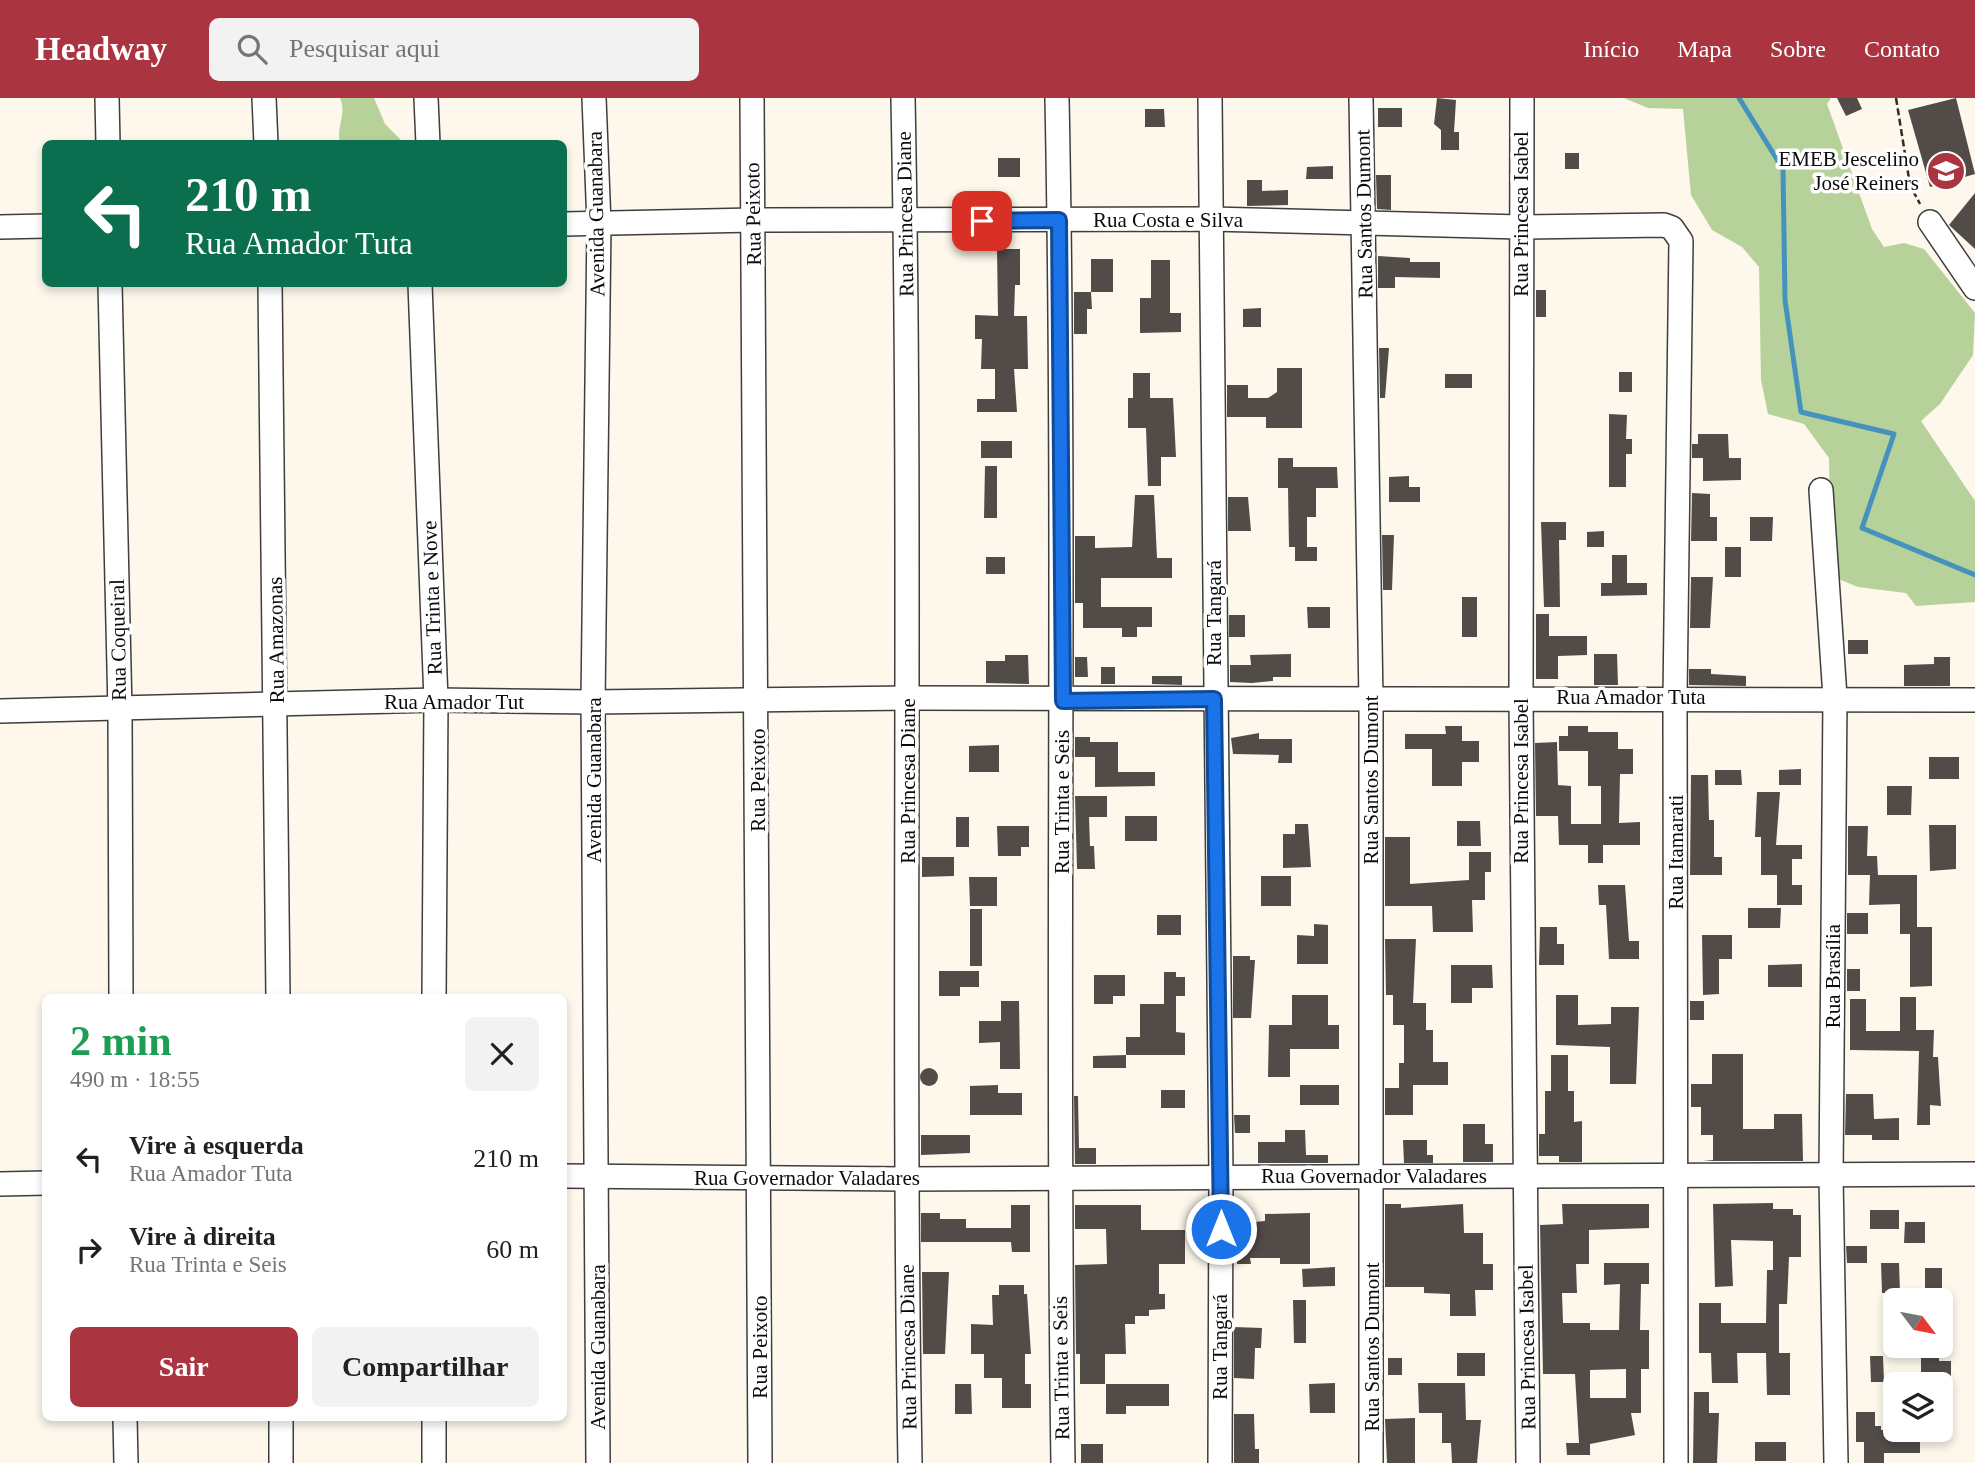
<!DOCTYPE html>
<html lang="pt">
<meta charset="utf-8">
<style>
body{margin:0;font-family:Georgia,serif;background:#f2f2f2;color:#202124;height:100vh;display:flex;flex-direction:column;font-size:26px;white-space:nowrap}
*{box-sizing:border-box;margin:0}
p{font-size:23px;color:#757577}
.icon{flex:none;width:38px;height:38px;fill:none;stroke:currentColor;stroke-width:2;stroke-linecap:round;stroke-linejoin:round}
.map{position:relative;flex:1;overflow:hidden}
.details{position:absolute;left:42px;top:896px;width:525px;height:427px;display:flex;flex-direction:column;background:#fff;border-radius:10px;box-shadow:0 4px 10px #0003}
.details>*{flex:none}
.banner{position:absolute;left:42px;top:42px;width:525px;height:147px;border-radius:10px;box-shadow:0 4px 10px #0003;background:#0b6e4f;color:#fff;overflow:hidden}
.needle{width:46px;rotate:122deg}
.controls{position:absolute;left:1883px;top:1190px;display:grid;gap:14px}
.controls a{display:grid;place-items:center;width:70px;height:70px;border-radius:10px;background:#fff;box-shadow:0 4px 10px #0003;font-size:35px}
.pin{position:absolute;display:grid;place-items:center;width:60px;height:60px;color:#fff;margin:-30px;border-radius:14px;box-shadow:0 4px 10px #0006}
.me{position:absolute;width:77px;margin:-38px;rotate:0deg;stroke-linejoin:round;filter:drop-shadow(0 0 5px #0008)}
.turn{display:flex;align-items:center;gap:24px;height:147px;padding:0 28px;font-size:32px}
.turn .icon{width:91px;height:91px;stroke-width:2.5}
.turn b{display:block;font-size:49px;line-height:60px}
.round{display:grid;place-items:center;flex:none;width:74px;height:74px;border-radius:10px;background:#f2f2f2}
.head{display:flex;align-items:center;justify-content:space-between;height:119px;padding:0 28px}
h1{font-size:42px;font-weight:800;line-height:52px;color:#1e9e55}
.primary-button{display:flex;gap:14px;margin-top:auto;padding:14px 28px}
.primary-button a{flex:1;height:80px;border-radius:10px;background:#aa343f;color:#fff;font-size:28px;font-weight:800;line-height:80px;text-align:center}
.primary-button a+a{background:#f2f2f2;color:#202124}
ul{padding:0;list-style:none}
li{display:flex;align-items:center;gap:21px;height:91px;padding:0 28px}
li div{flex:1}
li b{display:block;font-size:26px}
li em{font-style:normal}
header{display:flex;align-items:center;gap:42px;box-sizing:border-box;height:98px;padding:0 35px;background:#aa343f;color:#fff}
header strong{font-size:33px}
nav{display:flex;gap:38px;margin-inline-start:auto;font-size:24px}
.search{width:490px;height:63px;background:#f2f2f2;display:flex;align-items:center;gap:18px;box-sizing:border-box;padding:0 24px;border-radius:10px;color:#757577;font-size:26px}
.map>svg:first-child{display:block}
.forest{fill:#b6d29a}
.lines{fill:none;stroke-linecap:round;stroke-linejoin:round}
.stream{stroke:#4593bd;stroke-width:5}
.building{fill:#524c49;fill-rule:evenodd}
.minor-casing{stroke:#3e3e3e;stroke-width:26}
.path{stroke:#2d2d2d;stroke-width:2.5;stroke-dasharray:7 3.5;stroke-linecap:butt}
.minor{stroke:#fff;stroke-width:23}
.route-casing{stroke:#114b97;stroke-width:18}
.route{stroke:#1a73e8;stroke-width:12}
.labels{text-anchor:middle;dominant-baseline:central;stroke-width:7;stroke-linejoin:round;paint-order:stroke}
.poi-label{font-size:21px;fill:#0b0b0b;stroke:#fff;text-anchor:end}
.street-label{font-size:21px;fill:#0b0b0b;stroke:#fff}
</style>
<header>
<strong>Headway</strong>
<div class="search"><svg class="icon" aria-label="search" viewBox="0 0 24 24"><circle cx="10" cy="10" r="6"/><path d="M15 15l6 6"/></svg>Pesquisar aqui</div>
<nav><a>Início</a><a>Mapa</a><a>Sobre</a><a>Contato</a></nav>
</header>
<div class="map">
<svg width="1975" height="1365" viewBox="0 0 1975 1365">
<rect width="100%" height="100%" fill="#fdf8eb"/>
<g class="forest">
<path d="M340,0H374L385,26L404,45H340C336,28 347,17 340,0Z"/>
<path d="M1624,0H1831L1827,6L1872,131L1884,149L1904,145L1924,151L1975,215L1973,257L1940,306L1921,323L1975,403V504L1916,508L1906,495L1858,489L1831,478L1829,360L1804,326L1768,316L1761,282L1759,169L1742,149L1712,132L1691,97L1683,11L1648,10Z"/>
</g>
<g class="lines">
<path class="stream" d="M1739,0L1783,71L1785,202L1801,314L1894,336L1862,430L1975,477"/>
</g>
<g class="building">
<path d="M1437,0L1456,2L1454,34H1459V52H1441V32L1434,26Z"/>
<path d="M1837,0H1857L1862,11L1846,18Z"/>
<path d="M1956,0L1975,76L1930,89L1908,12Z"/>
<rect x="1378" y="10" width="24" height="19"/>
<path d="M1145,11H1164L1165,29H1145Z"/>
<rect x="1565" y="55" width="14" height="16"/>
<rect x="998" y="60" width="22" height="19"/>
<path d="M1333,68V81H1306L1307,69Z"/>
<path d="M1376,77H1391V112L1377,111Z"/>
<path d="M1247,82H1262V93L1288,92V107L1247,108Z"/>
<path d="M1975,95V151L1949,127Z"/>
<path d="M997,151H1020V187H1015L1014,218H1027L1028,271H1014L1017,314H977V301H995V271H981L982,241H975V217L998,218Z"/>
<path d="M1378,158L1410,160V164H1440V180L1395,179V190H1378Z"/>
<rect x="1091" y="161" width="22" height="33"/>
<path d="M1151,162H1170V215H1181V234L1140,235V200H1151Z"/>
<rect x="1536" y="192" width="10" height="27"/>
<path d="M1074,194H1091L1092,211H1087V236H1074Z"/>
<path d="M1261,210V229H1243V211Z"/>
<path d="M1379,250H1389L1385,300H1380Z"/>
<path d="M1277,270H1302V330H1266V319H1227V287H1248V300H1268L1277,294Z"/>
<rect x="1619" y="274" width="13" height="20"/>
<path d="M1133,275H1150V300H1173L1176,359H1161V388H1148L1146,330H1128V300H1133Z"/>
<rect x="1445" y="276" width="27" height="14"/>
<path d="M1609,316L1627,317L1626,341H1632V356H1626V389H1609Z"/>
<path d="M1698,336H1728L1729,360H1741V382L1703,383V360H1692V346H1698Z"/>
<rect x="981" y="343" width="31" height="17"/>
<path d="M1278,360H1293V369H1337L1338,390H1316V419H1307V449H1317V463H1295V449H1289L1288,390H1278Z"/>
<path d="M985,368H997V420H984Z"/>
<path d="M1409,378V389H1420V404H1389V379Z"/>
<path d="M1692,395L1710,396V419H1717V443H1691Z"/>
<path d="M1135,397H1154L1157,460H1172V480H1101V509H1152V529H1137V539H1122V530H1083V505H1075V438H1095V450L1132,449Z"/>
<path d="M1228,399H1248L1251,433H1228Z"/>
<path d="M1750,419H1773L1772,443H1750Z"/>
<path d="M1541,424H1566V442H1559L1560,509H1544Z"/>
<path d="M1604,433V449H1587V434Z"/>
<path d="M1382,437H1394L1392,492H1383Z"/>
<rect x="1725" y="449" width="16" height="30"/>
<path d="M1612,457H1627V485H1647V497L1601,498V485H1612Z"/>
<rect x="986" y="459" width="19" height="17"/>
<path d="M1691,479H1713L1710,530H1690Z"/>
<rect x="1462" y="499" width="15" height="40"/>
<path d="M1307,509H1330V530H1308Z"/>
<path d="M1536,516H1549V538H1587V557L1558,558V581H1536Z"/>
<rect x="1229" y="517" width="16" height="22"/>
<rect x="1848" y="542" width="20" height="14"/>
<path d="M1291,556V579H1273V583L1252,585L1230,584V567H1251L1250,557Z"/>
<path d="M1594,556H1617L1618,587H1594Z"/>
<path d="M1005,557H1028L1029,586L986,585V563H1005Z"/>
<path d="M1075,559H1087L1088,579H1075Z"/>
<path d="M1934,559H1950V588H1904V567L1934,566Z"/>
<rect x="1101" y="569" width="14" height="17"/>
<path d="M1689,571H1711V576L1746,578V588L1689,587Z"/>
<path d="M1152,578H1182V587L1152,586Z"/>
<path d="M1445,628H1462V643H1479V664H1462V688H1432V651H1405V636H1446Z"/>
<path d="M1568,628H1588V634H1618V651H1633V676H1620L1619,725L1640,724V747H1603V765H1588V747H1559L1558,718H1536L1535,645L1557,644L1558,687L1571,688V726H1601V688H1588V653H1559V638H1568Z"/>
<path d="M1259,635V641H1292V665H1278L1279,657L1233,656L1231,640Z"/>
<path d="M1075,639H1090V644H1118V674H1155V688L1095,689V659H1075Z"/>
<path d="M999,647V674H969V648Z"/>
<rect x="1929" y="659" width="30" height="22"/>
<path d="M1801,671V687H1779V672Z"/>
<path d="M1715,672H1741L1742,687H1715Z"/>
<path d="M1691,677H1708L1709,722H1714V759H1722V777H1690Z"/>
<path d="M1887,688H1912L1911,717H1887Z"/>
<path d="M1757,694H1780L1776,747H1802V761H1792V787H1802V807H1777V777H1761V739H1755Z"/>
<path d="M1075,698H1107V719H1089L1090,748H1094L1095,771H1077Z"/>
<rect x="1125" y="718" width="32" height="25"/>
<rect x="956" y="719" width="13" height="30"/>
<path d="M1457,723H1480L1481,748H1457Z"/>
<path d="M1295,726H1308L1311,769L1283,770V736H1295Z"/>
<path d="M1929,727H1956V771L1930,773Z"/>
<path d="M997,728H1029V749H1021V758H998Z"/>
<path d="M1848,728H1868L1867,758H1877L1878,777H1848Z"/>
<path d="M1385,739H1410V786L1469,782V754H1491V774H1485V802H1472L1473,834H1433L1432,808H1385Z"/>
<path d="M922,759H954V778L922,779Z"/>
<path d="M1870,777H1917V829H1932V888L1910,889V836H1900V806L1869,807Z"/>
<rect x="1261" y="778" width="30" height="30"/>
<path d="M969,779H997V808H970Z"/>
<path d="M1598,787H1625L1629,843H1639V861H1609L1606,807H1599Z"/>
<path d="M1748,810H1781L1780,830H1748Z"/>
<rect x="970" y="811" width="12" height="57"/>
<rect x="1847" y="815" width="21" height="21"/>
<rect x="1157" y="817" width="24" height="20"/>
<path d="M1314,826L1328,827V866H1297V837L1314,838Z"/>
<path d="M1540,829H1557V846H1564V867H1539Z"/>
<path d="M1702,837H1732V861H1719V896L1703,897Z"/>
<path d="M1385,841H1416L1413,905H1426V932H1433V964H1448V987H1413V1017H1385V990H1399V965H1404V927H1393V897H1386Z"/>
<path d="M1233,858H1250V862H1255L1251,920H1233Z"/>
<path d="M1802,866V889H1768V867Z"/>
<path d="M1451,867H1492L1493,890H1472V905H1451Z"/>
<rect x="1847" y="871" width="13" height="22"/>
<path d="M939,873H979V889H960V898H939Z"/>
<path d="M1164,874H1176V879H1185V898H1176V934L1185,935V957H1126V939H1140V906H1164Z"/>
<path d="M1094,877H1125V898H1113V906H1094Z"/>
<path d="M1292,897H1328V927H1339V951H1290V979H1268L1269,927H1292Z"/>
<path d="M1556,897H1578V927L1611,926V909H1639L1636,986H1610V949L1556,947Z"/>
<path d="M1900,899H1916V932H1934L1933,959H1938L1941,1008L1930,1007V1027H1917L1919,953L1850,952V901H1866V933H1900Z"/>
<path d="M1001,903H1019L1020,971H1000V944L979,945V923H1001Z"/>
<rect x="1690" y="903" width="14" height="19"/>
<path d="M1712,956H1743V1031H1774V1016H1802L1803,1063H1703L1713,1062V1037H1701V1009H1691V986H1712Z"/>
<path d="M1126,957V970H1093V958Z"/>
<path d="M1551,957H1568V993H1574V1024L1582,1023V1064H1559V1058H1539V1036H1545V993H1551Z"/>
<circle cx="929" cy="979" r="9"/>
<path d="M998,987V995H1022V1017H970V988Z"/>
<rect x="1300" y="987" width="39" height="20"/>
<rect x="1161" y="992" width="24" height="18"/>
<path d="M1846,996H1873L1874,1021L1899,1020V1042H1872V1037H1845Z"/>
<path d="M1074,998H1078L1079,1050H1096V1066H1075Z"/>
<path d="M1234,1017H1250V1035H1235Z"/>
<path d="M1463,1026H1485V1046H1493V1064H1463Z"/>
<path d="M1285,1032H1305L1306,1057H1328V1065H1258V1044H1285Z"/>
<path d="M921,1037H970V1055L921,1057Z"/>
<path d="M1403,1042H1427V1057H1433V1065H1404Z"/>
<path d="M1773,1105V1111H1793V1117H1801V1159H1789L1787,1206H1779V1255H1790V1297H1767L1766,1255H1737L1738,1285H1712L1711,1255H1699V1205H1721V1225H1766L1767,1172H1773V1143L1731,1142L1733,1188L1715,1189L1713,1106Z"/>
<path d="M1385,1106H1401V1110L1463,1106L1464,1135H1483V1166H1493V1192H1475L1476,1218H1450V1196L1424,1195V1189H1385Z"/>
<path d="M1562,1106H1649V1130L1589,1132V1166H1576L1577,1195H1562L1563,1225H1590V1232H1619L1620,1186L1604,1187V1165H1649V1186H1641L1640,1232H1649V1271H1641V1315H1631L1635,1337L1590,1346V1357H1567L1566,1345H1579L1575,1276H1543L1540,1127L1563,1126ZM1626,1271V1300H1590V1272Z"/>
<path d="M1011,1107H1030V1154H1012L1011,1144H921V1115H940V1121H966V1130H1011Z"/>
<path d="M1075,1107H1141V1132H1185V1166H1159V1196H1165V1211L1149,1212V1218H1135V1226H1125L1126,1256H1105V1286H1080V1256H1076L1075,1167L1107,1166L1106,1131H1075Z"/>
<rect x="1870" y="1112" width="29" height="19"/>
<path d="M1310,1115V1166H1280V1160H1250L1251,1166H1237V1134H1254V1124L1265,1123V1116Z"/>
<path d="M1905,1124H1925V1145H1904Z"/>
<path d="M1846,1148H1867V1165H1847Z"/>
<path d="M1881,1165H1899L1900,1195H1882Z"/>
<path d="M1335,1169V1188L1303,1189L1302,1171Z"/>
<rect x="1925" y="1170" width="17" height="20"/>
<path d="M922,1174H949L945,1256H923Z"/>
<path d="M999,1187H1024V1196H1027L1031,1256H1025V1286H1031V1310H1002V1280H984V1256H971V1226L993,1227L992,1197H999Z"/>
<path d="M1293,1202H1306V1245H1294Z"/>
<path d="M1234,1229L1262,1230L1261,1250H1255L1254,1281L1234,1280Z"/>
<path d="M1921,1248H1939V1263H1951V1284H1921Z"/>
<rect x="1457" y="1255" width="28" height="23"/>
<path d="M1870,1258H1883L1884,1284H1871Z"/>
<rect x="1388" y="1260" width="14" height="17"/>
<path d="M1335,1285V1315H1310L1309,1286Z"/>
<path d="M1418,1285H1465L1466,1322H1481L1477,1365H1452L1451,1345H1442V1315H1419Z"/>
<path d="M955,1286H971L972,1316H955Z"/>
<path d="M1106,1286H1169V1308H1126V1316H1106Z"/>
<path d="M1694,1294H1709V1315H1719L1717,1365H1693Z"/>
<path d="M1856,1314H1875V1328H1881V1332H1920V1355H1884V1365H1864V1344H1856Z"/>
<path d="M1234,1316H1254L1255,1351H1259V1365H1234Z"/>
<path d="M1415,1320V1365H1387L1385,1321Z"/>
<rect x="1755" y="1344" width="31" height="19"/>
<rect x="1081" y="1346" width="22" height="19"/>
</g>
<g class="lines">
<defs>
<g id="minor">
<path d="M107,0L108,46"/>
<path d="M264,0L266,46"/>
<path d="M426,0L428,46"/>
<path d="M594,0L599,126L593,604L598,1365"/>
<path d="M752,0L760,1365"/>
<path d="M903,0C912,455 902,910 910,1365"/>
<path d="M1057,0C1066,455 1056,910 1063,1365"/>
<path d="M1210,0L1221,1079L1220,1365"/>
<path d="M1361,0L1371,603V1365"/>
<path d="M1522,0L1521,600L1528,1365"/>
<path d="M1930,124L1975,190"/>
<path d="M564,126L753,122L1211,121L1520,129L1664,127L1672,130L1681,143L1675,599L1676,1365"/>
<path d="M0,129L46,128"/>
<path d="M110,186L120,612L121,900"/>
<path d="M270,186L278,900"/>
<path d="M420,186L436,602L434,900"/>
<path d="M1821,392L1835,599L1831,1078L1836,1365"/>
<path d="M0,613L436,602L593,604L909,600L1975,602"/>
<path d="M564,1078L905,1081L1975,1076"/>
<path d="M0,1086L46,1085"/>
<path d="M125,1320L126,1365"/>
<path d="M281,1320V1365"/>
<path d="M434,1320V1365"/>
</g>
</defs>
<use href="#minor" class="minor-casing"/>
<path class="path" d="M1896,0L1910,87L1920,106"/>
<use href="#minor" class="minor"/>
</g>
<g class="lines">
<defs>
<path id="route" d="M982,123L1059,122L1063,603L1214,601L1221,1131"/>
</defs>
<use href="#route" class="route-casing"/>
<use href="#route" class="route"/>
</g>
<defs>
<symbol id="school-disc" viewBox="-11 -11 22 22"><circle r="9.5" fill="#aa343f" stroke="#fff"/><path d="M0-5L7-2L0 1L-7-2ZM-4 1L0 2.5L4 1V4Q0 6-4 4Z" fill="#fff"/></symbol>
</defs>
<g fill-rule="evenodd">
<use href="#school-disc" x="1924" y="51" width="44" height="44"/>
</g>
<g class="labels">
<g class="poi-label">
<text x="1919" y="61">EMEB Jescelino<tspan x="1919" dy="24">José Reiners</tspan></text>
</g>
<g class="street-label">
<text transform="translate(596 116) rotate(-91)">Avenida Guanabara</text>
<text transform="translate(753 116) rotate(-91)">Rua Peixoto</text>
<text transform="translate(905 116) rotate(-91)">Rua Princesa Diane</text>
<text transform="translate(1364 116) rotate(-91)">Rua Santos Dumont</text>
<text transform="translate(1521 116) rotate(-90)">Rua Princesa Isabel</text>
<text x="1168" y="122">Rua Costa e Silva</text>
<text transform="translate(432 500) rotate(-92)">Rua Trinta e Nove</text>
<text transform="translate(1214 515) rotate(-90)">Rua Tangará</text>
<text transform="translate(118 542) rotate(-91)">Rua Coqueiral</text>
<text transform="translate(276 542) rotate(-91)">Rua Amazonas</text>
<text x="1631" y="599">Rua Amador Tuta</text>
<text x="454" y="604">Rua Amador Tut</text>
<text transform="translate(594 682) rotate(-90)">Avenida Guanabara</text>
<text transform="translate(758 682) rotate(-90)">Rua Peixoto</text>
<text transform="translate(1371 682) rotate(-90)">Rua Santos Dumont</text>
<text transform="translate(908 683) rotate(-90)">Rua Princesa Diane</text>
<text transform="translate(1521 683) rotate(-90)">Rua Princesa Isabel</text>
<text transform="translate(1062 704) rotate(-90)">Rua Trinta e Seis</text>
<text transform="translate(1676 754) rotate(-90)">Rua Itamarati</text>
<text transform="translate(1833 878) rotate(-90)">Rua Brasília</text>
<text x="1374" y="1078">Rua Governador Valadares</text>
<text x="807" y="1080">Rua Governador Valadares</text>
<text transform="translate(598 1249) rotate(-90)">Avenida Guanabara</text>
<text transform="translate(760 1249) rotate(-90)">Rua Peixoto</text>
<text transform="translate(908 1249) rotate(-91)">Rua Princesa Diane</text>
<text transform="translate(1220 1249) rotate(-90)">Rua Tangará</text>
<text transform="translate(1372 1249) rotate(-90)">Rua Santos Dumont</text>
<text transform="translate(1527 1249) rotate(-91)">Rua Princesa Isabel</text>
<text transform="translate(1061 1270) rotate(-91)">Rua Trinta e Seis</text>
</g>
</g>
</svg>
<div class="controls">
<a><svg class="needle" viewBox="-14 -14 28 28"><path d="M0-13l5 13h-10z" fill="#e53935"/><path d="M0 13l5-13h-10z" fill="#757577"/></svg></a>
<a><svg class="icon" aria-label="layers" viewBox="0 0 24 24"><path d="M12 4l9 5-9 5-9-5zM3 14l9 5 9-5"/></svg></a>
</div>
<div class="pin" style="left:982px;top:123px;background:#d93025"><svg class="icon" aria-label="arrive" viewBox="0 0 24 24"><path d="M6 21V4h12l-3 4 3 4H6"/></svg></div>
<svg class="me" style="left:1221px;top:1131px" viewBox="-20 -20 40 40"><circle r="17" fill="#1a73e8" stroke="#fff" stroke-width="3"/><path d="M0-11L8 9 0 5-8 9z" fill="#fff"/></svg>
<div class="banner">
<div class="turn"><svg class="icon" aria-label="left" viewBox="0 0 24 24"><path d="M17 20v-9H6M10 6l-5 5 5 5"/></svg><div><b>210 m</b>Rua Amador Tuta</div></div>
</div>
<section class="details">
<div class="head"><div><h1>2 min</h1><p>490 m · 18:55</p></div><a class="round"><svg class="icon" aria-label="close" viewBox="0 0 24 24"><path d="M6 6l12 12M18 6L6 18"/></svg></a></div>
<ul>
<li><svg class="icon" aria-label="left" viewBox="0 0 24 24"><path d="M17 20v-9H6M10 6l-5 5 5 5"/></svg><div><b>Vire à esquerda</b><p>Rua Amador Tuta</p></div><em>210 m</em></li>
<li><svg class="icon" aria-label="right" viewBox="0 0 24 24"><path d="M7 20v-9h11M14 6l5 5-5 5"/></svg><div><b>Vire à direita</b><p>Rua Trinta e Seis</p></div><em>60 m</em></li>
</ul>
<div class="primary-button"><a>Sair</a><a>Compartilhar</a></div>
</section>
</div>
